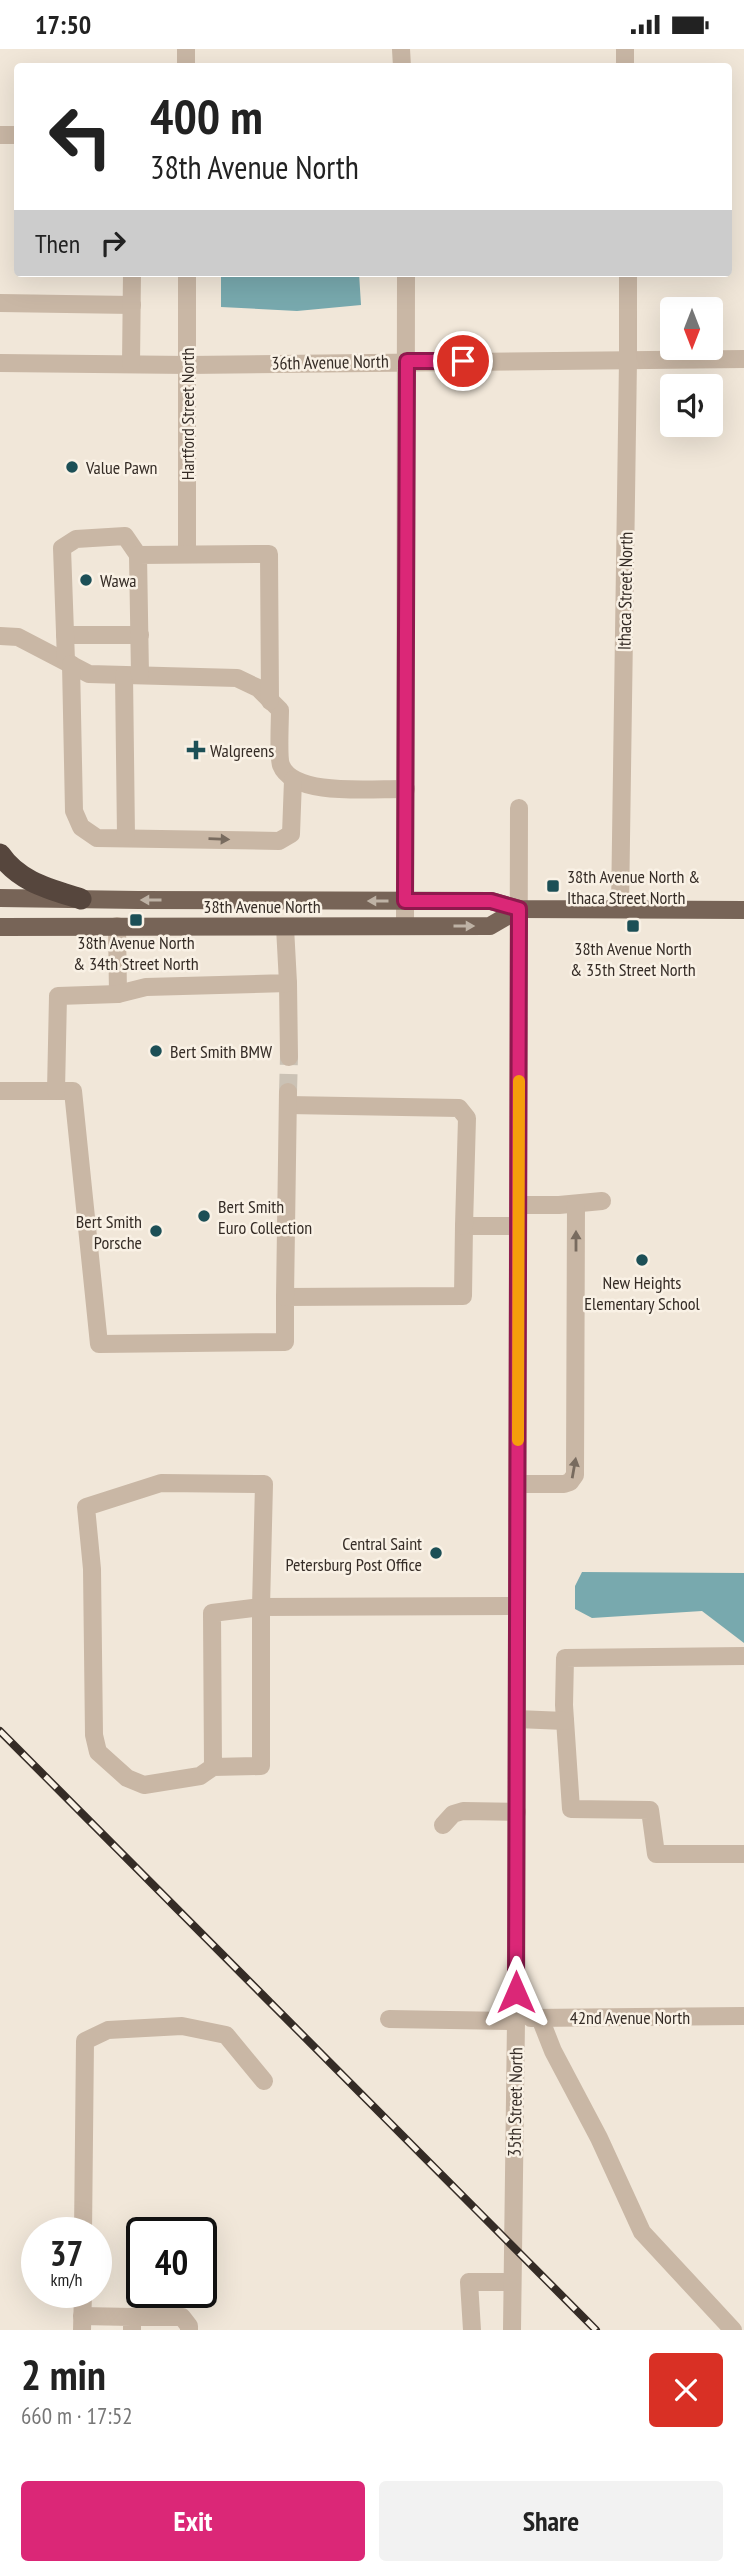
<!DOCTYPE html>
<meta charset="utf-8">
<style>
body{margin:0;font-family:"PT Sans Narrow",sans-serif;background:#f2f2f2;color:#222;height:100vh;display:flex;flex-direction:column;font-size:26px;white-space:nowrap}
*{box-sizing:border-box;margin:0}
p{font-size:23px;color:#767676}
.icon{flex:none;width:38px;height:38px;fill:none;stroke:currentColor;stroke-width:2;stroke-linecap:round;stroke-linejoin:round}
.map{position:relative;height:2281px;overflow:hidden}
.sheet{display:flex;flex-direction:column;background:#fff;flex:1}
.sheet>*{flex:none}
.hud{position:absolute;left:14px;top:14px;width:718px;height:214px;border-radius:7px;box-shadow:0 7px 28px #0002;background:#fff;color:#222;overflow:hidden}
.needle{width:46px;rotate:180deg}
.controls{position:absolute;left:660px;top:248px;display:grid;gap:14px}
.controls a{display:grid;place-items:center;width:63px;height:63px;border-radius:7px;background:#fff;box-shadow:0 7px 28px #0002;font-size:35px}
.speed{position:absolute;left:21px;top:2168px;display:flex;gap:14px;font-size:35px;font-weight:700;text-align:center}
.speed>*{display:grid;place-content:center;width:91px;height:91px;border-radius:50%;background:#fff;box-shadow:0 7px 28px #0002;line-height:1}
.speed small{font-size:18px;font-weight:400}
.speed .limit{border:4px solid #111;border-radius:10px;background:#fff;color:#111}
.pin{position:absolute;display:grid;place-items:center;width:60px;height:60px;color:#fff;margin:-30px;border:4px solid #fff;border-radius:50%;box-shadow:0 2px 7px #0007}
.me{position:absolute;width:77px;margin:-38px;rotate:0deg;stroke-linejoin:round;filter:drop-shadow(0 0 5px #0008)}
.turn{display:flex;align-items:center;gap:24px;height:147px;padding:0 21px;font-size:32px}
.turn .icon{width:91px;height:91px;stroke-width:2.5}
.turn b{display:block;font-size:49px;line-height:60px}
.then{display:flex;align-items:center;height:66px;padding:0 21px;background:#0003;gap:14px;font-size:26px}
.round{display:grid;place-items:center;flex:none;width:74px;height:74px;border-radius:7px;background:#f2f2f2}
.overview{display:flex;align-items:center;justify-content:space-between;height:119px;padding:0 21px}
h1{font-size:42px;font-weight:700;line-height:52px}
.action{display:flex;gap:14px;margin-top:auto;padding:14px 21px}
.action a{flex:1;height:80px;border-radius:7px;background:#db2777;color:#fff;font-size:28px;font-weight:700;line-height:80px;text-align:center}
.action a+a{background:#f2f2f2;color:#222}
.status{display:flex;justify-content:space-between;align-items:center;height:49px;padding:0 35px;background:#fff;direction:ltr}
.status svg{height:19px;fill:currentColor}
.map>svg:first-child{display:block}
.water{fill:#78a9ae}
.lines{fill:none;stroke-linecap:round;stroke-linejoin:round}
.minor-tunnel{stroke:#cbc2b5;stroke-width:18;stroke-dasharray:18 9;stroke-linecap:butt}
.minor{stroke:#c9b7a5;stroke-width:18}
.major{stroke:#776457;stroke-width:18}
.highway{stroke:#56463d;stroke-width:21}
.rail-casing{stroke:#352c26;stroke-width:8}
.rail{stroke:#f9f1e5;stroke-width:5;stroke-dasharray:16;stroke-linecap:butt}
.oneway{fill:#786b5f}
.oneway2{fill:#beb2a5}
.route-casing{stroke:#8e194d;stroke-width:18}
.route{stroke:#db2777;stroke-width:12}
.slow{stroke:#f59e0b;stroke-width:12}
.poi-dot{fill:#1c4f56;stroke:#f9f1e5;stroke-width:2.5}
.labels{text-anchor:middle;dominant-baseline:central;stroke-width:5;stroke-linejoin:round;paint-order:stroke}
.street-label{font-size:18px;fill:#352c26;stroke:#f9f1e5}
.poi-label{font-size:18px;fill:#352c26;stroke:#f9f1e5;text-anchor:start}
</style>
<div class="status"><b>17:50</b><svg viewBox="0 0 49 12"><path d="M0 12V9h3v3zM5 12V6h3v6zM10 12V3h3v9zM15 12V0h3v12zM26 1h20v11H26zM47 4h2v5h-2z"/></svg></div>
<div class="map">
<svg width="744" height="2281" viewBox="0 0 744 2281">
<rect width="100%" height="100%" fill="#f1e7d9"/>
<g class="water">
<path d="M221,224H359L361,256L297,262L221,258Z"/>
<path d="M582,1523L744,1524V1594L702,1562L592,1569L575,1560V1537Z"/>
</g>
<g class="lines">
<path class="minor-tunnel" d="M288,1043L289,1008"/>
<g class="minor">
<path d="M186,0V18"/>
<path d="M401,0L402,18"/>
<path d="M625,0V18"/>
<path d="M0,86H18"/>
<path d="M0,254L132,256"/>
<path d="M0,314L188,316L744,310"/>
<path d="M131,315L132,224"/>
<path d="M187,505V224"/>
<path d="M65,586H140"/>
<path d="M0,587L18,588L89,625L237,629L258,639L280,661C280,672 278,708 281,716C294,749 376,739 406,740"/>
<path d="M66,612L62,499L76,490L125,487L138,506"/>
<path d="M71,615L74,762L81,778L97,789L279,792L291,785L293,731"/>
<path d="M124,626L126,787"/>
<path d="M140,626L138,506L269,505L270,652"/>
<path d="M620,859L628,311V224"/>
<path d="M117,877L118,945"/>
<path d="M405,877L406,224"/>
<path d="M288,934L289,1008"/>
<path d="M0,1042H73L99,1295L285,1293V1248L463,1247L464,1177H518"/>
<path d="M56,1042L58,947L118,945L146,938L288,934L285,878"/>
<path d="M288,1056L459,1059L467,1069L464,1177"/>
<path d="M518,1156H559L602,1152"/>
<path d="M285,1248L288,1043"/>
<path d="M518,1435H564L570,1433L575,1426L576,1155"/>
<path d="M744,1607L565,1609L564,1656L571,1760L650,1761L656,1805H744"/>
<path d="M517,1670L565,1672"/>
<path d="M213,1718L212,1564L261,1558L264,1435L161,1434L86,1458L92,1520L94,1686L98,1703L127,1729L144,1736L200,1727L213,1718L261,1717V1558L517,1557"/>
<path d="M443,1776L453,1765L463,1762L517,1763"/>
<path d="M531,1969L744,1967"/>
<path d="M540,1969L553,2002L599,2089L642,2183L733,2281"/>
<path d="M389,1970L516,1972"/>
<path d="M83,2184L85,1992L108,1981L182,1977L226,1986L264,2032"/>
<path d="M82,2267L132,2268V2281"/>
<path d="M132,2268H182L189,2277V2281"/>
<path d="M82,2281L83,2244"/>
<path d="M472,2281L469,2233H512"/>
<path d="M512,2281L516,1972L519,759"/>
</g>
<g class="major">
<path d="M0,849L138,851L491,852L519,860L744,861"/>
<path d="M0,878L490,877L519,860"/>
</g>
<path class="highway" d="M0,805C19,833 50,840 81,850"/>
<defs>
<path id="rail" d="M0,1682L596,2281"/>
</defs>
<use href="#rail" class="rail-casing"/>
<use href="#rail" class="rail"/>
</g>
<defs><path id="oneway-solid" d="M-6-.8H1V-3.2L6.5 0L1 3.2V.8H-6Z" transform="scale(1.75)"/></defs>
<g class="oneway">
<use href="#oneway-solid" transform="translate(219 790) rotate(2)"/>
<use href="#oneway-solid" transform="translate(576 1192) rotate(-90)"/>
<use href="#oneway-solid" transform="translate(574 1419) rotate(-80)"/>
</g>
<g class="oneway2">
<use href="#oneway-solid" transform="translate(151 851) rotate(180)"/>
<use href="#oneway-solid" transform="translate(378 852) rotate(-180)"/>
<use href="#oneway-solid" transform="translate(464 877)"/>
</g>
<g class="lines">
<defs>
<path id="route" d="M463,312H407L405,852H491L519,860L516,1943"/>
</defs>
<use href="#route" class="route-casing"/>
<use href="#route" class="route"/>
<path class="slow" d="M518,1391L519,1032"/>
</g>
<g class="poi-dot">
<circle cx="72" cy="418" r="7"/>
<circle cx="86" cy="531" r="7"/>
<path d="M192.5 690.5h7v7h7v7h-7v7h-7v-7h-7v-7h7z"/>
<rect x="546" y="830" width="14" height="14" rx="3.5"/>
<rect x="129" y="864" width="14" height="14" rx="3.5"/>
<rect x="626" y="870" width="14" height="14" rx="3.5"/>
<circle cx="156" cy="1002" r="7"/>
<circle cx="204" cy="1167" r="7"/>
<circle cx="156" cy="1182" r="7"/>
<circle cx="642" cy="1211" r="7"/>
<circle cx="436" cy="1504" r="7"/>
</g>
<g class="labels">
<g class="street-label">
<text transform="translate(330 313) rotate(-1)">36th Avenue North</text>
<text transform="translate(187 365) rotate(-90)">Hartford Street North</text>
<text transform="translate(625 542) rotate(-89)">Ithaca Street North</text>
<text x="262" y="857">38th Avenue North</text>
<text x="630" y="1968">42nd Avenue North</text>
<text transform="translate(515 2053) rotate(-89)">35th Street North</text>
</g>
<g class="poi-label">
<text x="86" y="418">Value Pawn</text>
<text x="100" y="531">Wawa</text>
<text x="210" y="701">Walgreens</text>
<text x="567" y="827">38th Avenue North &amp;<tspan x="567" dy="21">Ithaca Street North</tspan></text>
<text x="136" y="893" text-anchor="middle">38th Avenue North<tspan x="136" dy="21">&amp; 34th Street North</tspan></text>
<text x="633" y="899" text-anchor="middle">38th Avenue North<tspan x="633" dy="21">&amp; 35th Street North</tspan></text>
<text x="170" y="1002">Bert Smith BMW</text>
<text x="218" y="1157">Bert Smith<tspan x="218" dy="21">Euro Collection</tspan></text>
<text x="142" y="1172" text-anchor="end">Bert Smith<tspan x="142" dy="21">Porsche</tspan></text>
<text x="642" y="1233" text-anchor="middle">New Heights<tspan x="642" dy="21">Elementary School</tspan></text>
<text x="422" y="1494" text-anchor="end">Central Saint<tspan x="422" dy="21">Petersburg Post Office</tspan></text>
</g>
</g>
</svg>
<div class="controls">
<a><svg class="needle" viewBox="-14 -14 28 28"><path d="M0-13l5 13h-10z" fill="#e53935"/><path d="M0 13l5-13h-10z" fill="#767676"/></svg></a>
<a><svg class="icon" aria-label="sound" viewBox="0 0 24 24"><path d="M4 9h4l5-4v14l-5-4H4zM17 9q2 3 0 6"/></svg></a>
</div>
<div class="speed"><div>37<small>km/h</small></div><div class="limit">40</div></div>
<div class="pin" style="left:463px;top:312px;background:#d93025"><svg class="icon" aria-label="arrive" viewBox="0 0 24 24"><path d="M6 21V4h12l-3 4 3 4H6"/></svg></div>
<svg class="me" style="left:516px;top:1943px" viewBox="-20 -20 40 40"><path d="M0-17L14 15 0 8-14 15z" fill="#db2777" stroke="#fff" stroke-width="4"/></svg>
<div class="hud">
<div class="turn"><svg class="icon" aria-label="left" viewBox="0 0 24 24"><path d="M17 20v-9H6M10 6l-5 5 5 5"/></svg><div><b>400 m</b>38th Avenue North</div></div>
<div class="then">Then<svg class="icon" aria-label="right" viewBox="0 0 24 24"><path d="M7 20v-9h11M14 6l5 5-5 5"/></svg></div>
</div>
</div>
<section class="sheet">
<div class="overview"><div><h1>2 min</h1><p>660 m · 17:52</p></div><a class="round" style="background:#d93025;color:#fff"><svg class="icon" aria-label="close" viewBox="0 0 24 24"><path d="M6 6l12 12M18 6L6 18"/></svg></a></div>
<div class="action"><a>Exit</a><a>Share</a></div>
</section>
